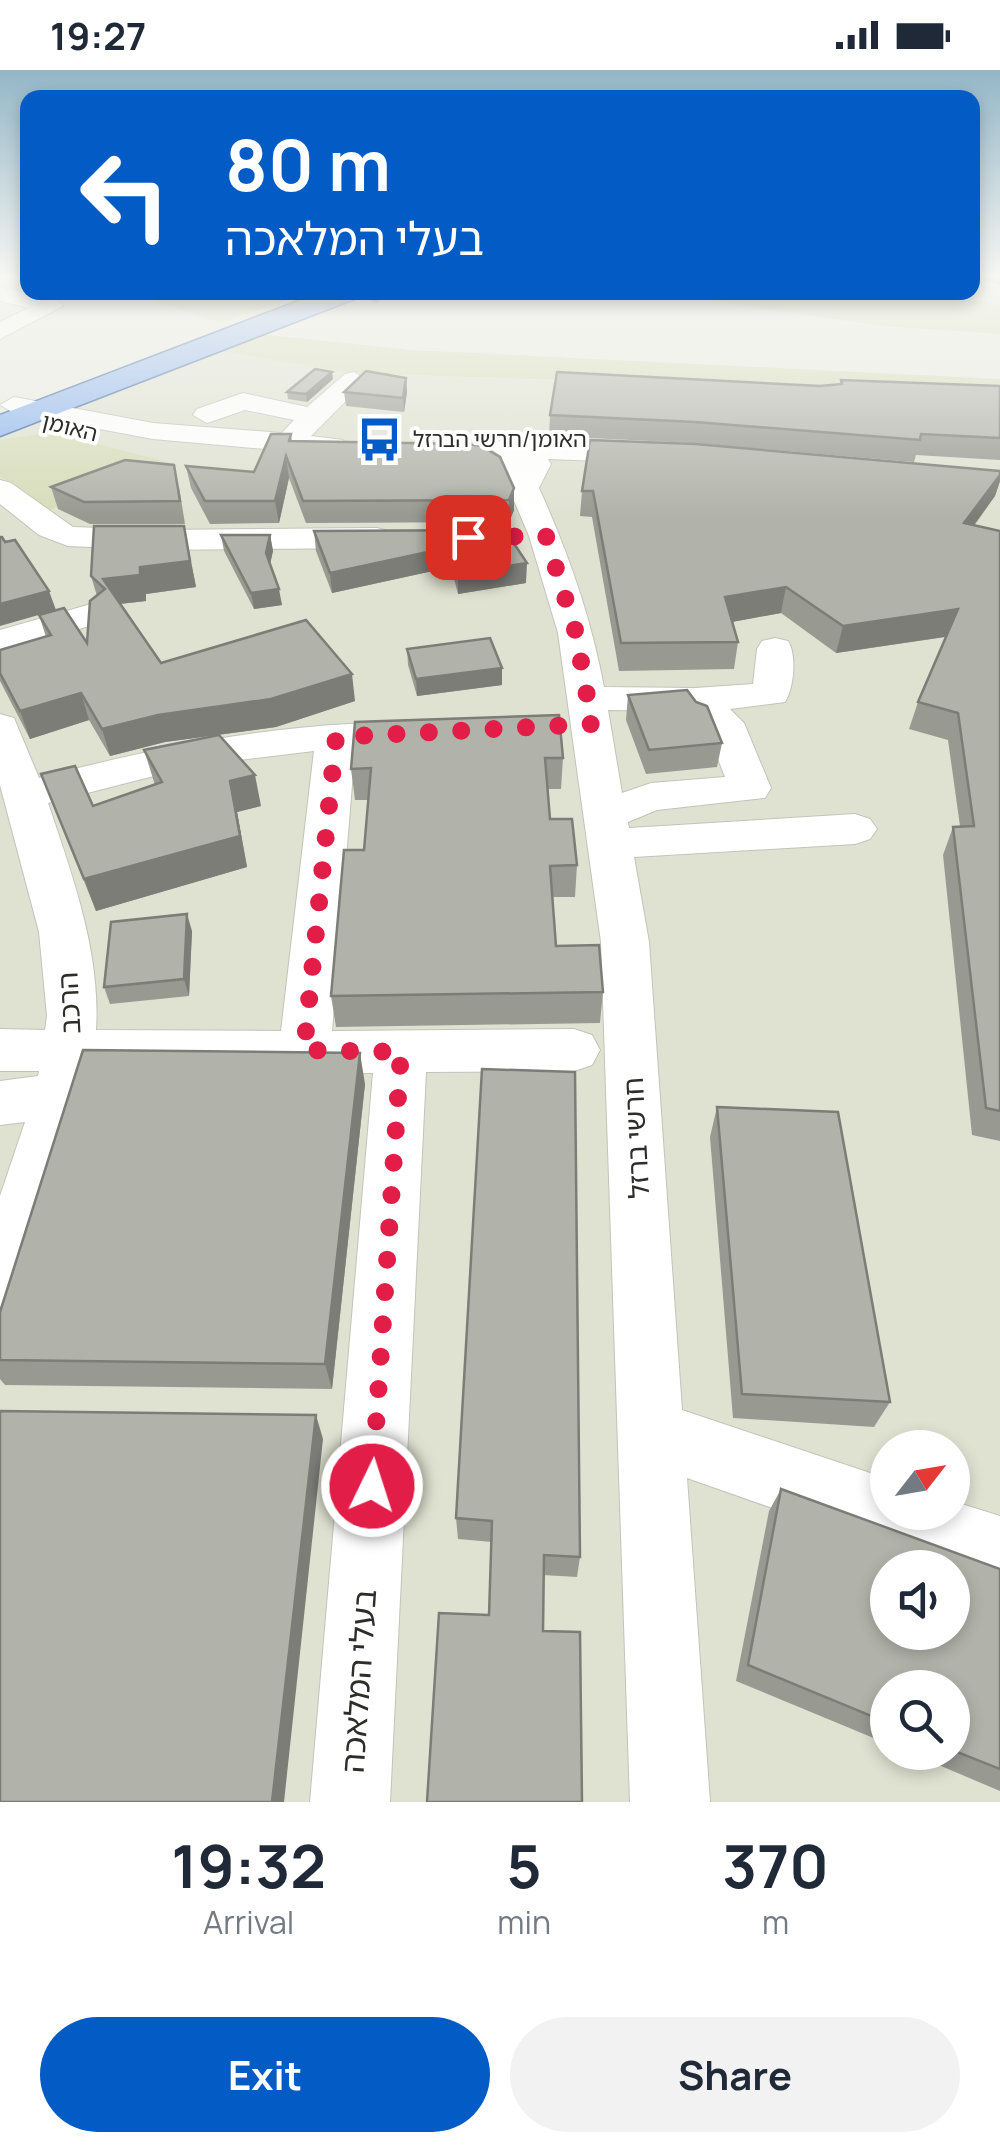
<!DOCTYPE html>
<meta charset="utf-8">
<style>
body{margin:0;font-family:Manrope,"Noto Sans Hebrew",sans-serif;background:#f2f2f3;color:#1f2937;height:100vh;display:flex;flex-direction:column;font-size:38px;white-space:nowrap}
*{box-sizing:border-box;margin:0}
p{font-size:32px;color:#747a83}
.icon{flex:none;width:55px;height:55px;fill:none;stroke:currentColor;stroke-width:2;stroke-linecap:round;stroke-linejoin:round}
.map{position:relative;height:1732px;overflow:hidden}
.drawer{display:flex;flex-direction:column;background:#fff;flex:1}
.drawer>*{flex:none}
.guide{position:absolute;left:20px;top:20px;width:960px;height:210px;border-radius:20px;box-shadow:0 5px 15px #0003;background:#035bc5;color:#fff;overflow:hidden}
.needle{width:65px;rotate:59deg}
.buttons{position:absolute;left:870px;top:1360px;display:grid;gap:20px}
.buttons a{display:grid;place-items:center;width:100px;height:100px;border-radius:50%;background:#fff;box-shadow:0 5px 15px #0003;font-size:50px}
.pin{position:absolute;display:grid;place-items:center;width:85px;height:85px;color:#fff;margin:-42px;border-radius:20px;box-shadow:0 5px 15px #0006}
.me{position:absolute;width:110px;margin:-55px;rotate:4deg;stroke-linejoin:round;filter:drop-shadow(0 0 8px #0008)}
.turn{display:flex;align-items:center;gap:35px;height:210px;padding:0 40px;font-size:45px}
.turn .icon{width:130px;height:130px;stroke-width:2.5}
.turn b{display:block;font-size:70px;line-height:85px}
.eta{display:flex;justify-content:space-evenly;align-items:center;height:170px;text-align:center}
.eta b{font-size:60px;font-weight:700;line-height:70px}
.cta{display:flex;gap:20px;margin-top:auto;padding:20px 40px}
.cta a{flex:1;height:115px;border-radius:60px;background:#035bc5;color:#fff;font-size:40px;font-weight:700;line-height:115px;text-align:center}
.cta a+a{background:#f2f2f3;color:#1f2937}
.status{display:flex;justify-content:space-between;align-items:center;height:70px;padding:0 50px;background:#fff;direction:ltr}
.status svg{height:28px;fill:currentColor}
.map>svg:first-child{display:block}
.built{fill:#dfe2d1;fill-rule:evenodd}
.green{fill:#d7ddba}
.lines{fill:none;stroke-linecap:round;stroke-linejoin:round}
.minor-casing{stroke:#c2c4ba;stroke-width:2}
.major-casing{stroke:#406aa6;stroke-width:3}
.minor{fill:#fff;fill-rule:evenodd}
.major{fill:#92b9f1;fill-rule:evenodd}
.wall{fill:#989a92}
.shaded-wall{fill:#7c7d77}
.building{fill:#b1b3aa;stroke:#7c7d77;stroke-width:2.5;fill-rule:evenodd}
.route{stroke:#e11d48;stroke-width:18;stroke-dasharray:0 32.4}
.labels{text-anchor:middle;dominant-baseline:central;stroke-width:8;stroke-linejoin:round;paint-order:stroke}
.far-street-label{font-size:22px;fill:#2d2e2a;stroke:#fff}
.far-poi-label{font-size:22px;fill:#2d2e2a;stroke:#fff;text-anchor:start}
.street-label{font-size:28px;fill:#2d2e2a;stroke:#fff}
.near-street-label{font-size:32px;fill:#2d2e2a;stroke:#fff}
</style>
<div class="status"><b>19:27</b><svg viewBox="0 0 49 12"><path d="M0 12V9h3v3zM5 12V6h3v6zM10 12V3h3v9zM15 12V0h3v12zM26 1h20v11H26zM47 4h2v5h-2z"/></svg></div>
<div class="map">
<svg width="1000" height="1732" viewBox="0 0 1000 1732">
<rect width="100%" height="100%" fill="#eaece2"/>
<path class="built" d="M219,281L350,303L1000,327V1732H0V361ZM888,1378H952V1442H888ZM888,1498H952V1562H888ZM888,1618H952V1682H888Z"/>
<g class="green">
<path d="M139,222H299L304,224L220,253L135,224Z"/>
<path d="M942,223L1000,235V264L881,256L667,224Z"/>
<path d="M261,264L411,280L1000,309V325L350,303L219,281Z"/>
<path d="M53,362L174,394L49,440L0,406V370Z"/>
</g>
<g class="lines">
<defs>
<g id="minor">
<path d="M0,217L59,231L63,236L0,269V252L29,238L0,231Z"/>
<path d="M354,302L367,310L311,366L343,370L347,376L343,382L333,385L153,369L14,343L0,335L14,327L153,353L282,363L294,350L245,340L207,353L193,345L197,339L243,323L307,337L345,304Z"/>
<path d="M505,370L653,375L663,378L668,384L663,390L653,393L548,389L551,394L539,418C568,482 591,547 604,617L695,618L753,614L757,579L762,571L775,568L788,571C797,585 794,618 785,632L730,639L744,653L771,718L765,728L657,740L628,752L629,758L855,744L870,749L877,759L870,769L855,774L634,787L649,872L682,1340L888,1409V1442H952V1431L1000,1446V1518L952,1501V1498H943L687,1408L710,1732H630L601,872L558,563L529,466L501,400L502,387L491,379L495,373ZM608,640L685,641L706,658L725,707L651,713L622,723Z"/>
<path d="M0,410L11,413L73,457L158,460L377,458L388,461L393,468L388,475L377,478L158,480L68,476L39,465L0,434Z"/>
<path d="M91,534L103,538L109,545L103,552L0,582V560Z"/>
<path d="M0,644L14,648L39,708C142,681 242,660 349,654C376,653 406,648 433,654L439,663L433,672L355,678L332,961L574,959L592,965L600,980L592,995L574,1001L426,1002L390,1732H310L373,1003L92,1001L75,1068L30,1209L21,1229L0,1237V1126L25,1052L0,1055V1011L38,1006L39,1001H0V959L45,960L47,946L39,862L0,715ZM314,681L281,961L96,960C101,883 72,804 48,733L197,695Z"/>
</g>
<path id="major" d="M322,222H361L357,228L0,366V345Z"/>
</defs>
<use href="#minor" class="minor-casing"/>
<use href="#major" class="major-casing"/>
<use href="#minor" class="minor"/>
<use href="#major" class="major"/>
</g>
<g class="wall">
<path d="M972,204H1000V215L972,207Z"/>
<path d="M361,222H381V225L378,233L361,228Z"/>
<path d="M406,308L407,322L404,342L346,336L344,322Z"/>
<path d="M333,309L307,332L288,329L287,322Z"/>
<path d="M841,310L1000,316V390L916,385L914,392L692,373L549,366L550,345L840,314Z"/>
<path d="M291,364L292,371L500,387L514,440L509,452L306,453L289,408L279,453L210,454L191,418L186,396L254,402Z"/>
<path d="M1000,401V411L995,426L974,456L1000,461V1071L972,1065L943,785L953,757L960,756L948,670L909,659L918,632L946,567L836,583L781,543L732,552L738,572L734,599L619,601L592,447L580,446L582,421Z"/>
<path d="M51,417H179L185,454H90L58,439Z"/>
<path d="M184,456L196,517L146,524V531L120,534L161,593L355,631L276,657L165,672L110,686L89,650L30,669L0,611V580L46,567L39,545L87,573L97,526L91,506Z"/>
<path d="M505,460L526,513L458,524L451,497L332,523L316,481L314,461Z"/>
<path d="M221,465H270L273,481L270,493L282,535L254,539L224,481Z"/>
<path d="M407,579L502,615L417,626L408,595Z"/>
<path d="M628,625L722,673L717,697L646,704L626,650Z"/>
<path d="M144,680L261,736L237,742L247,797L96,841L41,704L93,736L155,715Z"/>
<path d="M563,688L561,719H548L550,749L577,795L575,827H553L556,876L603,922L600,953L336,957L331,926L364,780L368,730H355L351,699Z"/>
<path d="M192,861L189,926L110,934L104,917Z"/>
<path d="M482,999L580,1487L577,1507L543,1505V1561L489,1545L492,1472L458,1469L456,1448Z"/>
<path d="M365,1014L332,1319L5,1315L0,1309V1242Z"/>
<path d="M717,1037L890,1332L874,1357L733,1348L710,1067Z"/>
<path d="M781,1419L1000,1499V1721L908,1682H952V1618H888V1674L736,1611L769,1441Z"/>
</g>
<g class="shaded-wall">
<path d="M332,302L333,309L307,332L306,324Z"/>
<path d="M406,308L407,322L404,342L403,328Z"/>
<path d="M286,386L289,408L279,453L275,431Z"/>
<path d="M1000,405V411L995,426L956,479L964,453Z"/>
<path d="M514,418V440L509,452V430Z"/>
<path d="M184,456L196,517L146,524V531L110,535L103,509L140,497Z"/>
<path d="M270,465L273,481L269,499L266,483Z"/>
<path d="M451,477V497L332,523L330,503Z"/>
<path d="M527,493L526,513L458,524V504Z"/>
<path d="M786,517L781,543L721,554L725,527Z"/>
<path d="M279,519L282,535L254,539L251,523Z"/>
<path d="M49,521L56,540L0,556V534Z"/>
<path d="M958,539L950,566L836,583L843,556Z"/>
<path d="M502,598V615L417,626L416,609Z"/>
<path d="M352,604L355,631L276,657L165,672L110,686L102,659L158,645Z"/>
<path d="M81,623L89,650L30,669L20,641Z"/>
<path d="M255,705L261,736L237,742L247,797L96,841L84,809L230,711Z"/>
<path d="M187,844L192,861L189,926L184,909Z"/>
<path d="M360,983L365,1014L332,1319L325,1294Z"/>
<path d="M316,1345L323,1369L284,1732H272Z"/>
</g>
<g class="building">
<path d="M315,299L332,302L306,324L287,322Z"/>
<path d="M366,301L406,308L403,328L344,322Z"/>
<path d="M557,302L820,316L842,314L841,310L1000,316V368L921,364L920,370L695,352L550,345Z"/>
<path d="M271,364H291L289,371L468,374L481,376L500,387L514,418L509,430L303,431L286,386L275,431H205L186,396L254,402Z"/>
<path d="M590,370L695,374L1000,401V405L964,453L1000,461V1041L986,1038L953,757L974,756L958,643L918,632L958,539L843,556L786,517L725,527L738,572L621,573L593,421H582Z"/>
<path d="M125,390L174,395L180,431L84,432L51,417Z"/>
<path d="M94,456H184L190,491L140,497V505L103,509L161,593L306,550L352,604L271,629L158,645L102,659L81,623L20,641L0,603V580L51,565L39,545L64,538L87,573L90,531L105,519L91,506Z"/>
<path d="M505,460L527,493L458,504L451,477L330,503L314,461Z"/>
<path d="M221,465H270L266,483L279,519L251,523Z"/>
<path d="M0,467H2L5,472L15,470L49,521L0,534Z"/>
<path d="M490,568L502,598L416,609L407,579Z"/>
<path d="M687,620L696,632L707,636L722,673L649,680L628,625Z"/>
<path d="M559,645L563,688H545L550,749H572L577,795L550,796L556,876L599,875L603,922L331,926L344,780H364L371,698L351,699L355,652Z"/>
<path d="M219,665L255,705L230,711L240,766L84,809L41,704L75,696L93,736L162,712L144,680Z"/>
<path d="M187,844L184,909L104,917L111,852Z"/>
<path d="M83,980L360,983L325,1294L0,1290V1242Z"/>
<path d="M482,999L575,1002L580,1487L544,1485L543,1561L580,1562L582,1732H427L439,1543L489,1545L492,1451L456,1448Z"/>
<path d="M717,1037L838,1042L890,1332L742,1324Z"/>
<path d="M0,1341L316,1345L272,1732H0Z"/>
<path d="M781,1419L1000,1499V1699L952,1680V1618H888V1653L748,1595ZM888,1498H952V1562H888Z"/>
</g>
<linearGradient id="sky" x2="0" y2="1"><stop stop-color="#93b6c7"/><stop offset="0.46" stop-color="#f6f6f2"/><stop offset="1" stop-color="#f6f6f2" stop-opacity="0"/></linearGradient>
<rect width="1000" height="447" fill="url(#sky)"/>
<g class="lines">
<path class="route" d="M372,1416L401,982L304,980L336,667L592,654L576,563L546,466L468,467"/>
</g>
<defs>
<symbol id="bus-bare" viewBox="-9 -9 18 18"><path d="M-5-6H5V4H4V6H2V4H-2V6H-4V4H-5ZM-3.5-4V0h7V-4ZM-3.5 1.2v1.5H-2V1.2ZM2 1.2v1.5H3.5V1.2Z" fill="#035bc5" stroke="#fff" stroke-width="2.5" paint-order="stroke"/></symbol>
</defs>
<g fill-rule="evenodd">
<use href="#bus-bare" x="348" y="338" width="63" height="63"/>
</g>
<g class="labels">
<g class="far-street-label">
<text transform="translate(70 357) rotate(14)">האומן</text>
</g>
<g class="far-poi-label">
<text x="413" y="369">האומן/חרשי הברזל</text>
</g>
<g class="street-label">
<text transform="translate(68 933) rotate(-93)">הרכב</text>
<text transform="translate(635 1068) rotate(-93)">חרשי ברזל</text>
</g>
<g class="near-street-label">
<text transform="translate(358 1611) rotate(-86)">בעלי המלאכה</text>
</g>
</g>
</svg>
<div class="buttons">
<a><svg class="needle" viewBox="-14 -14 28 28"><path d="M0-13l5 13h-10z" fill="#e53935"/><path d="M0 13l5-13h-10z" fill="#747a83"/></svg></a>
<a><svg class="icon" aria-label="sound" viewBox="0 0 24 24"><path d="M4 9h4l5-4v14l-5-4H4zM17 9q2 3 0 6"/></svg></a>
<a><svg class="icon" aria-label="search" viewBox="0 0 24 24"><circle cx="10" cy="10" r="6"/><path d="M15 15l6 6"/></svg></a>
</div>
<div class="pin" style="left:468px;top:467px;background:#d93025"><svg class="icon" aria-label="arrive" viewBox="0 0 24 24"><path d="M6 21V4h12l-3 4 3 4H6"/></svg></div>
<svg class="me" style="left:372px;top:1416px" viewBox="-20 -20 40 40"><circle r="17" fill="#e11d48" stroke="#fff" stroke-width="3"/><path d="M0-11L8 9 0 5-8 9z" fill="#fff"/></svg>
<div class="guide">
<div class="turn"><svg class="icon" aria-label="left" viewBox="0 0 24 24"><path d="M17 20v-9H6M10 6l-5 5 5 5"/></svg><div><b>80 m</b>בעלי המלאכה</div></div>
</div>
</div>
<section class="drawer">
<div class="eta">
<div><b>19:32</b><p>Arrival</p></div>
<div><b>5</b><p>min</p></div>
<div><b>370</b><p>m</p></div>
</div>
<div class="cta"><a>Exit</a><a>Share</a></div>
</section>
